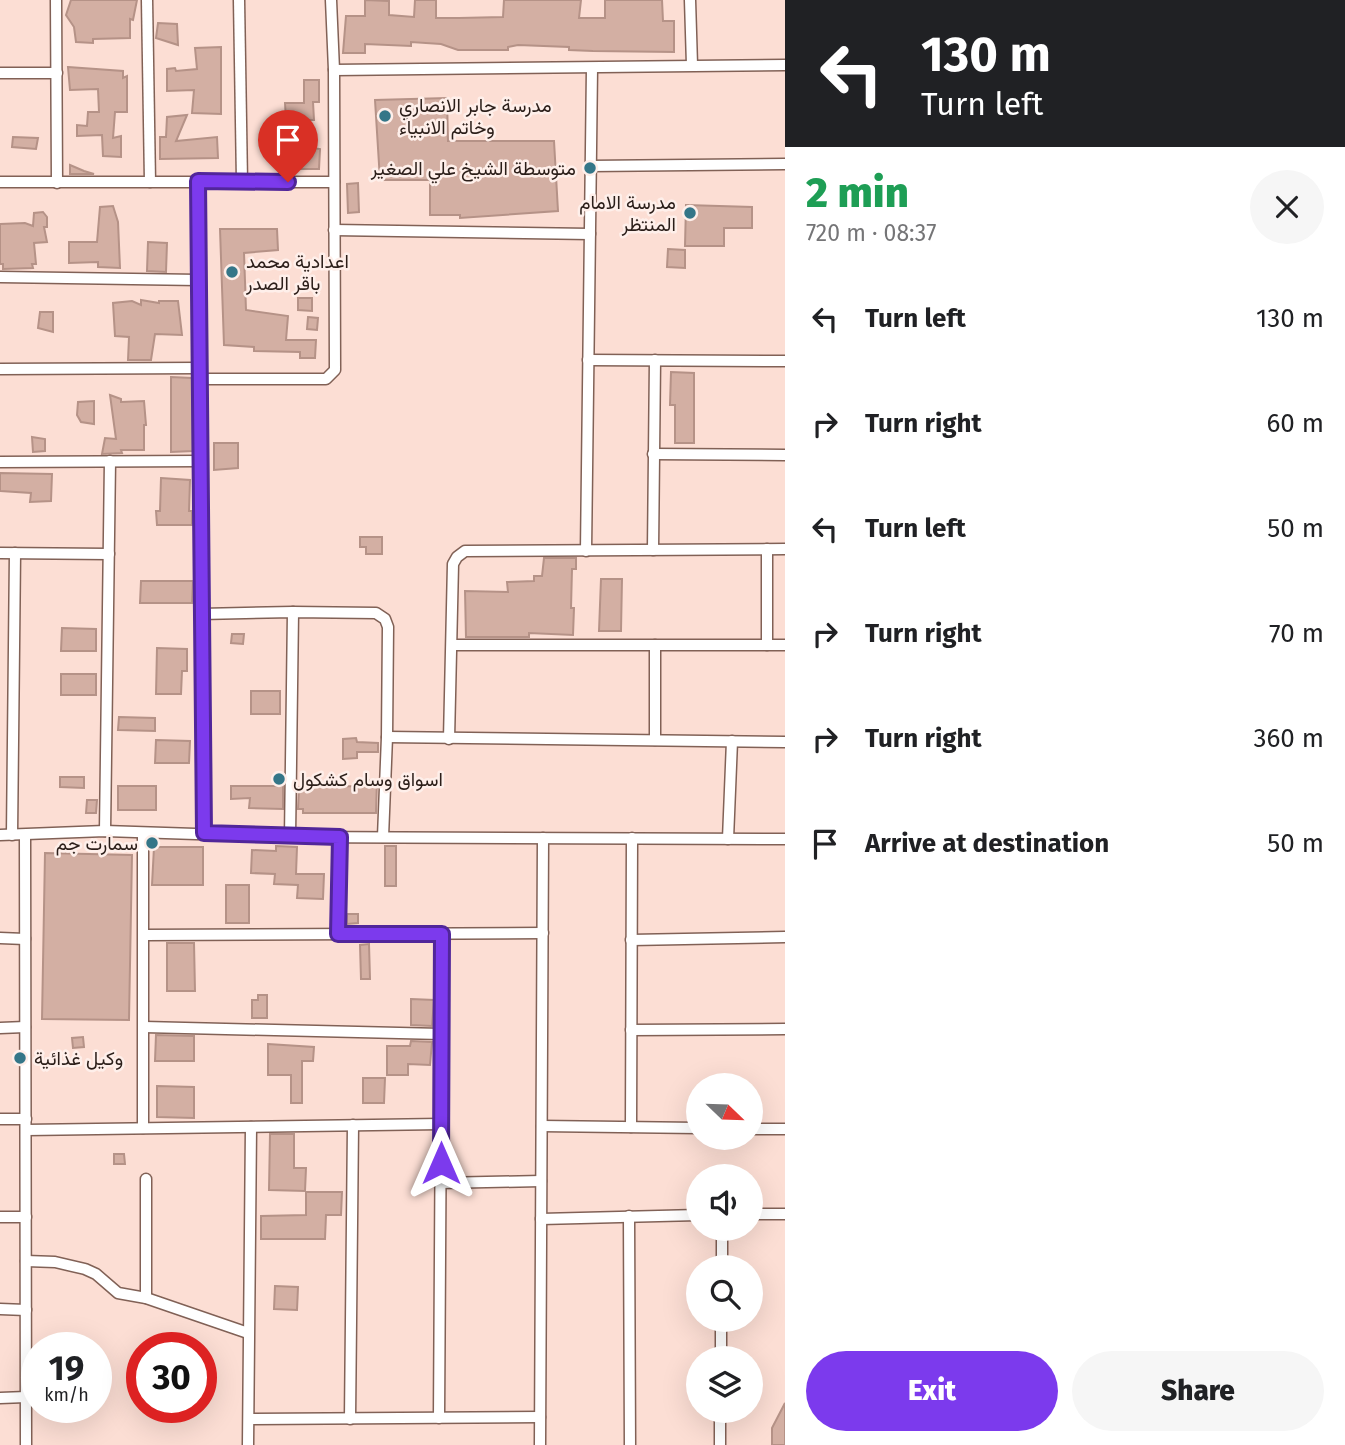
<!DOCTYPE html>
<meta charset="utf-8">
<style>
body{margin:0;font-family:"Fira Sans",Vazirmatn,sans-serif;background:#f6f6f6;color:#202124;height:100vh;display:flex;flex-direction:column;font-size:26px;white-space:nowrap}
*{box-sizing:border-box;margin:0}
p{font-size:23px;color:#757577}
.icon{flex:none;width:38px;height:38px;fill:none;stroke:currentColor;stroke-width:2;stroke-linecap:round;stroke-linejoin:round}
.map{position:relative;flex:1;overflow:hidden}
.details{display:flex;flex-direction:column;background:#fff;width:560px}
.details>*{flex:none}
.guide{background:#202124;color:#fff;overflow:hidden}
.needle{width:46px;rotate:113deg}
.buttons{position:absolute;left:686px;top:1073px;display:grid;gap:14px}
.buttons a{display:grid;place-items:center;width:77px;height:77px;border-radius:50%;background:#fff;box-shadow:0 7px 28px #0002;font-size:35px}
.speed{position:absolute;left:21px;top:1332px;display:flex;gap:14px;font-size:35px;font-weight:700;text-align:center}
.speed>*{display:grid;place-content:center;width:91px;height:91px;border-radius:50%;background:#fff;box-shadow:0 7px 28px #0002;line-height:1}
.speed small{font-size:18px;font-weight:400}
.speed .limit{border:10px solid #d22;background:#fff;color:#111}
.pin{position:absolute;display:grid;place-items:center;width:60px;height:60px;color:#fff;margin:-72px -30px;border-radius:50% 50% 50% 0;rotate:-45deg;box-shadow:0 0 7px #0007}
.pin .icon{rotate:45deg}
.me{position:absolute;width:77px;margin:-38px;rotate:0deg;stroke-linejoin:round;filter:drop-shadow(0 0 5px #0008)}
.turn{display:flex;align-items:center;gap:24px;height:147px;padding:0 21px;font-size:32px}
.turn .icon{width:91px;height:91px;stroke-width:2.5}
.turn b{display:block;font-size:49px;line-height:60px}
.round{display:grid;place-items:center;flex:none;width:74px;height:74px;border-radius:37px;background:#f6f6f6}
.headline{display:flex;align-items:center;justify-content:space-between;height:119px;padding:0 21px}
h1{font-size:42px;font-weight:800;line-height:52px;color:#1e9e55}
.cta{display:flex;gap:14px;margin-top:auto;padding:14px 21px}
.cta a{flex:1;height:80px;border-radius:42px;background:#7c3aed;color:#fff;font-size:28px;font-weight:800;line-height:80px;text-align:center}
.cta a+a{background:#f6f6f6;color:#202124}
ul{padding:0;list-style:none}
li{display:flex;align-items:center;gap:21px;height:105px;padding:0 21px}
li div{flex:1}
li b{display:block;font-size:26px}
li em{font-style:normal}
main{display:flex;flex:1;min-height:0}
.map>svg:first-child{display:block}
.building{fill:#d3afa3;stroke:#b59287;stroke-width:2}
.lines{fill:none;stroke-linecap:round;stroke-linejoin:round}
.street-casing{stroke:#816156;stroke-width:13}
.street{stroke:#fff;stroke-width:10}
.route-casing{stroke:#51269a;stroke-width:18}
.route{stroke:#7c3aed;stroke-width:12}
.poi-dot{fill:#347688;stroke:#feefea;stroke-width:2.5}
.labels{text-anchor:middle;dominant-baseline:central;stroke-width:5;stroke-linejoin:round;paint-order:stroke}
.poi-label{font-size:19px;fill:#2b1e19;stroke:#feefea;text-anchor:start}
</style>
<main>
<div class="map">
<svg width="785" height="1445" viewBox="0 0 785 1445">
<rect width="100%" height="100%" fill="#fcded4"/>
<g class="building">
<path d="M71,0H137L133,20L130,19V38L93,39V43L76,42L74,27L66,15Z"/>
<path d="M365,0L389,1V15L414,17L415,0H436V18H459L503,17L504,0H581L579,18H605V0H662L663,21H674V52L593,51L569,50V47L518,45L508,47V50H458L441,44L411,42V46L365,44V53H343L346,16H365Z"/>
<path d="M158,23L177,24L178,45L156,38Z"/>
<path d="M221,47V114L192,113L194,90L167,91V69L175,68L176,71L197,69L195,48Z"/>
<path d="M68,67L123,71V78L127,76V112H115L113,138L121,136V157L103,156L102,135L77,136V125L87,126L88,112H99L98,89L70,90Z"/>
<path d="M304,80H319V102H313L314,120H286L285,103H304Z"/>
<path d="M447,98L448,141H554L558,211L460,218V215H430V180H380L375,100Z"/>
<path d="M187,115L176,141L217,137L218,158L160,159V137H166L167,117Z"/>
<path d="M13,137L38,138L36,149L12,147Z"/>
<path d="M302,141H313V148L320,149L319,169H283V147L302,148Z"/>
<path d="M70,165L84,171L94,174H70Z"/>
<path d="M358,183L359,212L348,213L347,184Z"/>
<path d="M686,205L752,207V228H724V246H685Z"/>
<path d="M113,206L118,222L120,268L98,267V262L69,263V242H97L100,207Z"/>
<path d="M43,212L47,217V227H44L47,242L34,243L36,264H32L33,268L3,269V264H0V224L25,223L33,226L34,213Z"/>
<path d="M220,229H277L278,250L244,253L246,310L288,316L286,340H316L315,358H300V352L254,351V347L224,345Z"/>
<path d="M148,242L167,243L166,272L147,271Z"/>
<path d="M668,249L685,250V268L667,267Z"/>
<path d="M298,298H312V311L298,310Z"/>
<path d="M141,300L159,303V301H178L182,335L155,334L151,360H128L129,337L115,336L113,303L132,301L141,305Z"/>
<path d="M40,312H53V332L38,328Z"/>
<path d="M308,317L318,318L317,330L307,329Z"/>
<path d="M671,372L694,373V443H675V405H670Z"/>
<path d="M171,377L192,378L193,451L171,452Z"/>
<path d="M110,395L121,399V402L144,401L146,425H144V450H121L122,453L102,454L105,438L116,439Z"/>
<path d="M94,401V424L81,422L77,415L78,402Z"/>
<path d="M32,437L45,439V451L33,452Z"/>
<path d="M214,443H238V468L214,470Z"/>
<path d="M0,473L52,474L51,501L30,502L31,493L0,491Z"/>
<path d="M161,478L190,480L189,511H192V525H157L156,511H160Z"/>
<path d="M360,537H382V554H366V547H360Z"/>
<path d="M544,558H576V569H572L571,608H574L573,635L529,633V637H466L465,591L508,592L507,582L534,581V576H542Z"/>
<path d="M601,579H622L621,631H599Z"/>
<path d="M141,581H193L192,603H140Z"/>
<path d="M62,628L96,629V651H61Z"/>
<path d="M232,634H244L243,644L231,643Z"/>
<path d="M157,648L187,649V671H182L181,694H156Z"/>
<rect x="61" y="674" width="35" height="21"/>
<rect x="251" y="691" width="29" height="23"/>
<path d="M119,717L155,718V731L118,730Z"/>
<path d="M356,738L357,742L378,743V752H357V758L343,759V739Z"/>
<path d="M156,740L190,741L189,763H155Z"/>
<path d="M60,777H84V788L60,787Z"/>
<path d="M368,780H377L376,813H303V809H298L299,787L368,786Z"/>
<rect x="118" y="786" width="38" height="24"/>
<path d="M231,786H283V809L249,808L250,798L231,799Z"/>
<path d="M87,800H97L96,813H86Z"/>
<path d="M276,846L297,847L296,874H324L323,899L297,898L298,885L274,884L275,874L251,873L252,850L276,851Z"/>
<rect x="385" y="846" width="11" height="40"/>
<path d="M154,847H203V885H152Z"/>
<path d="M45,853L132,855L129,1020L42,1019Z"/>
<rect x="226" y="885" width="23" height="38"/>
<path d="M347,914H358V923L347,924Z"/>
<path d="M167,943H194L195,991H167Z"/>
<path d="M369,944L370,979H361L360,945Z"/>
<path d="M258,995H267V1018H252V1000H258Z"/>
<path d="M411,999L434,1000L432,1026L411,1025Z"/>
<path d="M156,1035L194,1036V1061H155Z"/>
<path d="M83,1037L84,1047L73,1048L72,1038Z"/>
<path d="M411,1041L432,1042L430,1065L408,1064V1075H387V1046H410Z"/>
<path d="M268,1044L314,1047L313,1061H302V1103H291V1075H268Z"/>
<path d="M363,1078H385L384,1103H363Z"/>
<path d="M157,1086L194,1087V1118L157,1117Z"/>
<path d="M270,1134H294V1168H306L305,1191L269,1190Z"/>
<path d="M114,1154H124L125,1164H114Z"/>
<path d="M306,1192H342L341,1215H326L325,1239H261V1216L306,1215Z"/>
<path d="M275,1286L298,1287L297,1310L274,1309Z"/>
<path d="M785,1403V1445H772V1428Z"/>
</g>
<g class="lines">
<defs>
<g id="street">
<path d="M56,0L57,183"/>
<path d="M147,0L150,182"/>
<path d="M239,0L242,182"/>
<path d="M690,0L692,65"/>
<path d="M334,70L785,65"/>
<path d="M0,73H57"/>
<path d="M590,166L785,164"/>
<path d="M198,181L204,833"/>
<path d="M0,182H334"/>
<path d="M334,230L590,234"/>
<path d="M0,277L199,280"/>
<path d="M588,360L785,361"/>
<path d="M0,369L199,368"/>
<path d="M200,379H326L335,370L334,70L331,0"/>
<path d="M653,454L785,455"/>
<path d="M0,462L200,461"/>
<path d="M653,550L655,360"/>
<path d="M586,551L592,68"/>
<path d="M0,553L109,554"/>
<path d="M201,614L293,612L376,613L385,619L388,627L387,737L383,837"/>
<path d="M452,645H785"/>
<path d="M655,645V740"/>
<path d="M767,645V549"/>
<path d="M387,737L785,742"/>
<path d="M449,739L453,564L457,557L465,551L785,549"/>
<path d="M105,831L110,461"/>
<path d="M0,835L105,831L290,837L785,839"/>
<path d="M12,835L15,553"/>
<path d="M25,835L26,1445"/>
<path d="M290,837L293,612"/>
<path d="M728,839L732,741"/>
<path d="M338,934L340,837"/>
<path d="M144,935L543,933"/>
<path d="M0,938L25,939"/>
<path d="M631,940L785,937"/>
<path d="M144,1027L441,1034"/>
<path d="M0,1028L25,1027"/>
<path d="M631,1030L785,1029"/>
<path d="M0,1119H26"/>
<path d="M542,1126L698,1128"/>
<path d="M631,1127L632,838"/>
<path d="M143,1128V833"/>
<path d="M751,1129H785"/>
<path d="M26,1130L441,1124"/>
<path d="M146,1179V1298"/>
<path d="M440,1183L541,1181"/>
<path d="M751,1214H785"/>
<path d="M629,1216L630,1445"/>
<path d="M0,1217H26"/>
<path d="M541,1219L698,1215"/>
<path d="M26,1261L55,1262L85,1269L96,1274L118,1293L146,1298L248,1333"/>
<path d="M722,1267V1228"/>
<path d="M0,1309L26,1310"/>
<path d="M721,1358V1320"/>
<path d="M0,1398L26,1397"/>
<path d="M439,1418L442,934"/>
<path d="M249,1419L540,1417"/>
<path d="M350,1419L353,1125"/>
<path d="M248,1445L251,1127"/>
<path d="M540,1445L543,838"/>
<path d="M720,1445V1410"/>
</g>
</defs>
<use href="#street" class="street-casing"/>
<use href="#street" class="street"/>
</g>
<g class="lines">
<defs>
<path id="route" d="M288,182L198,181L204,833L340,837L338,934H442L441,1163"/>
</defs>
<use href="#route" class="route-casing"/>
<use href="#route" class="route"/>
</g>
<g class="poi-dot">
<circle cx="385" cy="116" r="7"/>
<circle cx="590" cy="168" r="7"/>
<circle cx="690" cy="213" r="7"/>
<circle cx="232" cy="272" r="7"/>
<circle cx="279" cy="779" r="7"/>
<circle cx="152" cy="843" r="7"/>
<circle cx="20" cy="1058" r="7"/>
</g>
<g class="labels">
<g class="poi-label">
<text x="399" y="105">مدرسة جابر الانصاري<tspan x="399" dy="22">وخاتم الانبياء</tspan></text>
<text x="576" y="168" text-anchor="end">متوسطة الشيخ علي الصغير</text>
<text x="676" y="202" text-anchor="end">مدرسة الامام<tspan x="676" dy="22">المنتظر</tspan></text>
<text x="246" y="261">اعدادية محمد<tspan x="246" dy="22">باقر الصدر</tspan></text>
<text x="293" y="779">اسواق وسام كشكول</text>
<text x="138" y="843" text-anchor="end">سمارت جم</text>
<text x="34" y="1058">وكيل غذائية</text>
</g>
</g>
</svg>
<div class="buttons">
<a><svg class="needle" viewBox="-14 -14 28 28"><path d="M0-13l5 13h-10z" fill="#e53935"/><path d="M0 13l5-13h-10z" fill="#757577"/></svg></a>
<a><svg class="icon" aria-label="sound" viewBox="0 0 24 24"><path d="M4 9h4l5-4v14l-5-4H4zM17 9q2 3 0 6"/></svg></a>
<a><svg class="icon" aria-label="search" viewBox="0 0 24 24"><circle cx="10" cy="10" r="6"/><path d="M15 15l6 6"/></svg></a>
<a><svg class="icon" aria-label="layers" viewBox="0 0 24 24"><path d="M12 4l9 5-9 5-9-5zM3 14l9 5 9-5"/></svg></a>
</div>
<div class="speed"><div>19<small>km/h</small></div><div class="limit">30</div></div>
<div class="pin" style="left:288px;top:182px;background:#d93025"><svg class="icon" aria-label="arrive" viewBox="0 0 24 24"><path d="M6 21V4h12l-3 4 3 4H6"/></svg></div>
<svg class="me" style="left:441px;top:1163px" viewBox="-20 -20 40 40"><path d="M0-17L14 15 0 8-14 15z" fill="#7c3aed" stroke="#fff" stroke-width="4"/></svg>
</div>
<section class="details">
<div class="guide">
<div class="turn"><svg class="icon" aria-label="left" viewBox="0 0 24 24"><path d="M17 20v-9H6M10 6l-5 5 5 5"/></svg><div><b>130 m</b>Turn left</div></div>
</div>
<div class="headline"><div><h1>2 min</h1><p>720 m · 08:37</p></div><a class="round"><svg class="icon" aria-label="close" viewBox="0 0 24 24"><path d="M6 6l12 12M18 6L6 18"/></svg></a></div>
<ul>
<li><svg class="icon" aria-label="left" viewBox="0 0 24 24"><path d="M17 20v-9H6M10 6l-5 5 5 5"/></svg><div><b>Turn left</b></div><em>130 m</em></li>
<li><svg class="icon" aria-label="right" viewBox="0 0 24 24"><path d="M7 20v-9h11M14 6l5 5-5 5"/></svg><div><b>Turn right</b></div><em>60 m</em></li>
<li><svg class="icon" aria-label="left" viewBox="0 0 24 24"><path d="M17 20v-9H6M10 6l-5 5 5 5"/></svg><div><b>Turn left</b></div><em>50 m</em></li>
<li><svg class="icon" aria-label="right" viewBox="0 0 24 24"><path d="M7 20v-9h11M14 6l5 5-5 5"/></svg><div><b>Turn right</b></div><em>70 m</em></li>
<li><svg class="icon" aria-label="right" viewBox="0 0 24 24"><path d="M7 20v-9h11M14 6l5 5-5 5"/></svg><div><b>Turn right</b></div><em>360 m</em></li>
<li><svg class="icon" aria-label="arrive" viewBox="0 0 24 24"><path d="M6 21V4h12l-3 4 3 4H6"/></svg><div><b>Arrive at destination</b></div><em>50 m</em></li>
</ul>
<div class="cta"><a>Exit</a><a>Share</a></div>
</section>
</main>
